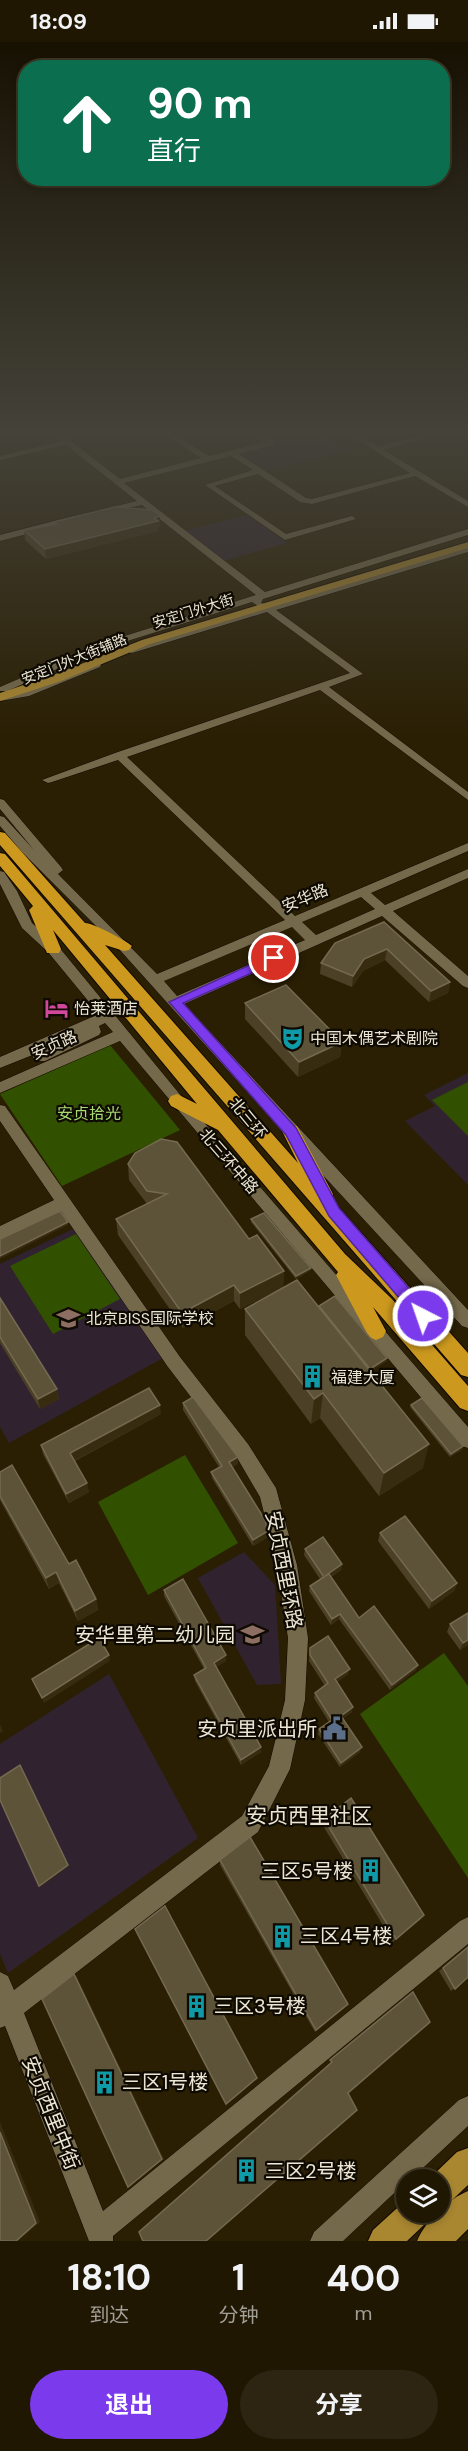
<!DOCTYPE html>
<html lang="zh">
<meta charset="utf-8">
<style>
body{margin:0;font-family:"DM Sans","Noto Sans SC",sans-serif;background:#2d2411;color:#f1f3f6;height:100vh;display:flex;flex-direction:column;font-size:22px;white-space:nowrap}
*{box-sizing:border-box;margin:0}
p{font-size:20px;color:#a29f99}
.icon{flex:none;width:33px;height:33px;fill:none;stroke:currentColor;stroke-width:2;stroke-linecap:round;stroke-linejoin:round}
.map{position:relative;height:2199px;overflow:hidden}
.drawer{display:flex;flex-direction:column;background:#201702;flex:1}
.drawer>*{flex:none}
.banner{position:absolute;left:18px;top:18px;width:432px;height:126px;border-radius:24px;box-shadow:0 3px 9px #0003,0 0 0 2px #3d3624;background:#0b6e4f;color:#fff;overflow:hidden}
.controls{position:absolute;left:396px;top:2127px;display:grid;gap:12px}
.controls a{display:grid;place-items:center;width:54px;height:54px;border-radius:50%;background:#201702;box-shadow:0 3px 9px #0003,0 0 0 2px #3d3624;font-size:30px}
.pin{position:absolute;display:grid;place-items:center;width:51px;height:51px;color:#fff;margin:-26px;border:3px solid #fff;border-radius:50%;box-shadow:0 2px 6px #0007}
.me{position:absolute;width:66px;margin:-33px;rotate:319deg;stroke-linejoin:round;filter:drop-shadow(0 0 4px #0008)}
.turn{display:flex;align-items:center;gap:21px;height:126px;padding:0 30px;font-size:27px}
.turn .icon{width:78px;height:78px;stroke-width:2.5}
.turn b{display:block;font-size:42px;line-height:51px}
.eta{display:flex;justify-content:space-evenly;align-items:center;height:102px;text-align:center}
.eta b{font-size:36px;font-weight:700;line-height:42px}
.button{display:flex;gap:12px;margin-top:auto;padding:12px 30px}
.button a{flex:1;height:69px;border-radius:36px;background:#7c3aed;color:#fff;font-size:24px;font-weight:700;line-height:69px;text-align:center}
.button a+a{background:#2d2411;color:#f1f3f6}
.status{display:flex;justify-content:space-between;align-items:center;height:42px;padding:0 30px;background:#201702;direction:ltr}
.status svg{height:16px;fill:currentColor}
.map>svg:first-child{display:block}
.education{fill:#30232f}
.green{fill:#325100}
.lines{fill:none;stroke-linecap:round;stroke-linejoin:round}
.minor-casing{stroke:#120800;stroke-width:1}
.major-casing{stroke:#120800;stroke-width:2}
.highway-casing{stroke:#120800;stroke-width:2}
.minor{fill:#75694b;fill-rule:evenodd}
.major{fill:#a98630;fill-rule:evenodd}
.highway{fill:#cc991e;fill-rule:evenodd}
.wall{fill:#4c4126}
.shaded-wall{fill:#372c10}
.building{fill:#5d5339;stroke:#736a51;stroke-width:1.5}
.route{fill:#7c3aed;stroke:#51269a;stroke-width:1.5}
.labels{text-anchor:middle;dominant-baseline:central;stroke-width:4.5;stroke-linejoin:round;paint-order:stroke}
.far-street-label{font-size:14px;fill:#ebe5d4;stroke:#0e0a02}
.street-label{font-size:16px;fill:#ebe5d4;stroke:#0e0a02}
.poi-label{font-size:16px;fill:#ebe5d4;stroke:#0e0a02;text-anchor:start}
.park-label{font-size:16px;fill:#a6da71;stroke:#0e0a02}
.near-street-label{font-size:20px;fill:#ebe5d4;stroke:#0e0a02}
.near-poi-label{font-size:20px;fill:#ebe5d4;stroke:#0e0a02;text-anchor:start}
.near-neighbourhood-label{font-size:21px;fill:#ebe5d4;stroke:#0e0a02}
</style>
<div class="status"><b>18:09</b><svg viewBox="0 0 49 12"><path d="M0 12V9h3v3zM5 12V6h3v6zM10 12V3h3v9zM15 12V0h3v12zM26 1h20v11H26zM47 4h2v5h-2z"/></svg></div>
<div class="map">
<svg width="468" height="2199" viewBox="0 0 468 2199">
<rect width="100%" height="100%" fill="#2a1f03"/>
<g class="education">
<path d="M256,389H318L350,408L265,429L238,411L277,404Z"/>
<path d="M247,473L287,501L223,519L184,489Z"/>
<path d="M468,1031V1143L405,1079L435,1064L424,1053Z"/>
<path d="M75,1186L163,1316L9,1401L0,1385V1222Z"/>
<path d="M244,1510L275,1543L281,1642L257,1643L198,1536Z"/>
<path d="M109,1632L198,1796L8,1931L0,1912V1702Z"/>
</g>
<g class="green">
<path d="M110,1003L180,1088L62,1144L0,1052Z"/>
<path d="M468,1040V1094L432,1058Z"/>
<path d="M76,1192L120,1257L53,1292L10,1224Z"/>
<path d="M185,1413L238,1501L148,1553L98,1460Z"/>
<path d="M444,1611L468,1644V1836L360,1672Z"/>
</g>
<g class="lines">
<defs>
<g id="minor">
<path d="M49,389H58L120,437L201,416L159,389H169L209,414L264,400L247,389H257L274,399V403L239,412L306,456L312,457L410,431L344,389H354L378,404L438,389H452L384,408L468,459V465L415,434L312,462L300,460L258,432L215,444L286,492L352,474L356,477L285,498L205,443L253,428L231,414L124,441L265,550L468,487V493L263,557L261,561L270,564L468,504V510L276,568L363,632L329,645L468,750V758L320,648L127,715L295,874L468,801V809L371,851L385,863L468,827V836L393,869L468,934V946L463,944L382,874L184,962L468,1268V1286L462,1284L286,1093L119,907L22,810L0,784V774L4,775L34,808L0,767V757L4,758L61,825L63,828L58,832L157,932L285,878L118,718L52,740L48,741L42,738L115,711L350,631L267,570L132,611L124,609L261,566L252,560L105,606L7,649H0V645L99,602L256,553L142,463L100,472V468L137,459L66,403L0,418V414L61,399ZM361,855L375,867L316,893L302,880ZM292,885L305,898L177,954L164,939Z"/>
<path d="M74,474L77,475V479L0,499V493Z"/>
<path d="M96,620L101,623L100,625L29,654L0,659V653L23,649Z"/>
<path d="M0,829L4,830L17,849L32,881L58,904L182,1055L468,1385V1406L462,1404L120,999L0,1051V1040L113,990L105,981L99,984L101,990L99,993L45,1019H35L33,1015L35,1012L0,1026V1015L99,972L48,910L22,886L0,842Z"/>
<path d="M0,1063L5,1064L180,1315L248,1402L276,1446L297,1523L308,1596L305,1658L290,1727L258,1790L24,1971L103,2169L460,1879L468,1875V1902L113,2194V2199H89L5,1984L0,1986V1930L8,1934L14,1948L242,1774L269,1724L285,1658L288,1596L277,1523L260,1455L236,1414L168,1325L61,1169L0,1198V1184L54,1158L0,1079Z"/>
<path d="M468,2054V2084L410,2138H406V2140L343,2199H310L314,2190L459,2058Z"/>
</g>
<g id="major">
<path d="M468,500V506L150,602L61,639L0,659V651L53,633L142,598Z"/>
<path d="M468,2106V2143L451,2159L440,2163V2138L429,2137L457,2110Z"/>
<path d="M468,2149V2187L456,2199H417C425,2179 448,2157 468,2149Z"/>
<path d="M406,2158V2170H431L426,2181L407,2199H368L373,2188Z"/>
</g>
<g id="highway">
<path d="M0,790L5,791L85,881C91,880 129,900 132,904L129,908L124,909L105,903L298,1121L282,1089L285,1084H297L333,1152L331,1157L468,1311V1335L461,1333L0,803Z"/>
<path d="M0,811L5,812L345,1212L392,1257L468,1344V1369L460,1366L373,1265L386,1289L383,1295L376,1298L369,1295L336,1233L338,1230L218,1088L171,1064L168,1059L171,1054L177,1052L197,1062L53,888L61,907L59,911H47L29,868L33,864L0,824Z"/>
</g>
</defs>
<use href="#minor" class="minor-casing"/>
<use href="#major" class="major-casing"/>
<use href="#highway" class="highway-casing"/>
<use href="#minor" class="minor"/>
<use href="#major" class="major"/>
<use href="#highway" class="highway"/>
</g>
<g class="wall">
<path d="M54,480L160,484L158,485V489L46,517L25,498L24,488L55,483Z"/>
<path d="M384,880L450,940L448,951L429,960L385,918L363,929L352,945L320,932L321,921Z"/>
<path d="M245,961L342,1000L340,1015L298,1035L245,977Z"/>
<path d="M128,1122L249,1197L284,1229L283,1245L240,1267L234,1259L183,1286L118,1193L116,1177L147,1162L129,1138Z"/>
<path d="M251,1177L311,1226V1228L296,1237L251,1180Z"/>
<path d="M0,1256L57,1347L59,1357L40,1367L0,1301Z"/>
<path d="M319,1264L387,1316V1319L370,1329L423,1426L379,1454L320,1376L311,1382L245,1293V1267L319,1266Z"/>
<path d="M183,1361L238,1422L232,1425L268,1495L253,1504L212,1436L211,1430L219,1425L183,1368Z"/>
<path d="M411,1363L463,1404V1407L450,1415L410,1365Z"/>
<path d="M161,1372L75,1419L89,1450L69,1461L43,1412L41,1403Z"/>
<path d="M0,1430L96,1557L98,1568L78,1579L59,1541L49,1547L0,1458Z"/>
<path d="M380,1491L457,1541L454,1549L429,1567L378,1499Z"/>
<path d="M305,1507L342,1522L341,1528L331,1535L359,1576L416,1628L390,1648L339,1577L331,1583L309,1549L310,1544L320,1537L304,1513Z"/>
<path d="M164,1548L226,1613V1619L216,1625L261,1705V1710L241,1723L195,1639L194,1633L204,1627L164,1554Z"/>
<path d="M450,1582L468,1603L460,1608L447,1590Z"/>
<path d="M310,1606L348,1632L337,1640L352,1670L343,1676L360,1710L340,1725L318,1692L319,1687L329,1680L314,1656L315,1651L325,1644L309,1619Z"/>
<path d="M324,1777L424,1873L421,1877L393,1900L322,1782Z"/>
<path d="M220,1818L346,1964L315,1990L220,1823Z"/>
<path d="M468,1905V1935L451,1949L439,1929Z"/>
</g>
<g class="shaded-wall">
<path d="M160,474V484L158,485V489L46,517L45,507Z"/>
<path d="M387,907L385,918L363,929L352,945L353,934L364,917Z"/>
<path d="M450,940L448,951L429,960L431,949Z"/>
<path d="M342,1000L340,1015L298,1035L299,1020Z"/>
<path d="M68,1180V1183L0,1217V1214Z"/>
<path d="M311,1226V1228L296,1237V1234Z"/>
<path d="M284,1229L283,1245L240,1267V1251Z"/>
<path d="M234,1243V1259L183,1286L182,1271Z"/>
<path d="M387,1316V1319L369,1330L370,1327Z"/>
<path d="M57,1347L59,1357L40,1367L38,1357Z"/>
<path d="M323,1351L320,1376L311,1382L314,1357Z"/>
<path d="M160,1363L161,1372L72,1420L70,1411Z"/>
<path d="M429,1402L423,1426L379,1454L384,1431Z"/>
<path d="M463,1404V1407L450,1415L451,1412Z"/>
<path d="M238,1415V1422L229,1427V1420Z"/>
<path d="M87,1441L89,1450L69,1461L66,1452Z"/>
<path d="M268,1489V1495L253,1504V1498Z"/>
<path d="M342,1522L341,1528L324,1539L325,1534Z"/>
<path d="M56,1530L59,1541L49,1547L46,1536Z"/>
<path d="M457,1541L454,1549L429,1567L432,1559Z"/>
<path d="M96,1557L98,1568L78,1579L75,1569Z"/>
<path d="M340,1572L339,1577L331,1583L332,1577Z"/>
<path d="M468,1598V1603L460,1608L463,1601Z"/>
<path d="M109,1613L110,1619L44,1661L42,1656Z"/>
<path d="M226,1613V1619L214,1626V1621Z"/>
<path d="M418,1623L416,1628L390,1648L392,1643Z"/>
<path d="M350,1627L348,1632L334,1642L335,1637Z"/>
<path d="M353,1665L352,1670L340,1678L341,1674Z"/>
<path d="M0,1682L3,1689L0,1691Z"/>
<path d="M261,1705V1710L241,1723V1718Z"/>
<path d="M362,1705L360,1710L340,1725L341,1721Z"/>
<path d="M21,1724L69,1824L40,1845L39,1844Z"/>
<path d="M424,1873L421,1877L393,1900L396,1897Z"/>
<path d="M74,1932L77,1935L164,2117L128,2145Z"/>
<path d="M0,2080L40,2180L18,2199H16L0,2090Z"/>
</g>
<g class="building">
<path d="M115,465L152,468L160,474L154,476L158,479L45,507L24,488L57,482L54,480Z"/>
<path d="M384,880L450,940L431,949L387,907L364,917L353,934L321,921L335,901Z"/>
<path d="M286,943L342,1000L299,1020L245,961Z"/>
<path d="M161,1097L177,1100L249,1197L257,1193L284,1229L240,1251L234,1243L182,1271L116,1177L167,1152L147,1149L128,1122L135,1111Z"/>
<path d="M60,1169L68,1180L0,1214V1197Z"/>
<path d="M264,1171L311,1226L296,1234L251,1177Z"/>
<path d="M297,1238L429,1402L384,1431L323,1351L314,1357L245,1267Z"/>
<path d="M335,1254L387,1316L370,1327L319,1264Z"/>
<path d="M0,1256L57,1347L38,1357L0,1295Z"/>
<path d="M149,1346L160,1363L70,1411L87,1441L66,1452L41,1403Z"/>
<path d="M193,1355L238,1415L229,1420L265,1478L268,1489L253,1498L211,1430L222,1424L183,1361Z"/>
<path d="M422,1356L463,1404L451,1412L411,1363Z"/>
<path d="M12,1423L69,1522L76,1518L96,1557L75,1569L56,1530L46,1536L0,1454V1430Z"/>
<path d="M405,1474L457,1541L432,1559L380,1491Z"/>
<path d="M323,1495L342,1522L325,1534L329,1532L359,1576L374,1564L418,1623L392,1643L340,1572L332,1577L310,1544L324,1535L305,1507Z"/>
<path d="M183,1537L226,1613L214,1621L261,1705L241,1718L194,1633L206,1626L164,1548Z"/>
<path d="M468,1571V1598L463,1601L450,1582Z"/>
<path d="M328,1594L350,1627L335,1637L353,1665L341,1674L362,1705L341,1721L319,1687L332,1678L315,1651L328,1641L310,1613V1606Z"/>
<path d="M99,1596L109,1613L42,1656L32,1637Z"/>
<path d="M20,1723L68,1823L39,1844L0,1758V1736Z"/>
<path d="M351,1756L424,1873L396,1897L324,1777Z"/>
<path d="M250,1795L348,1962L316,1988L220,1818Z"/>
<path d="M165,1864L257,2036L226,2062L135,1887Z"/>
<path d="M468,1905V1935L455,1947L443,1926Z"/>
<path d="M74,1932L162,2117L128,2145L42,1957Z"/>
<path d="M413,1950L430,1980L348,2051L357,2068L206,2199H143L139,2190L332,2020L330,2018Z"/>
<path d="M0,2090L36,2181L16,2199H0Z"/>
</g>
<linearGradient id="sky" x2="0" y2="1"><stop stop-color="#171102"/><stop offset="0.56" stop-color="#444239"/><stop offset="1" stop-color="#444239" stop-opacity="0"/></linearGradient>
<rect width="468" height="697" fill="url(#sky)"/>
<path class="route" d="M274,912L280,916L279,919L183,961L296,1086L339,1166L429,1269L431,1274L429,1278H418L329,1174L286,1093L169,960Z"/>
<defs>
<symbol id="hotel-bare" viewBox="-9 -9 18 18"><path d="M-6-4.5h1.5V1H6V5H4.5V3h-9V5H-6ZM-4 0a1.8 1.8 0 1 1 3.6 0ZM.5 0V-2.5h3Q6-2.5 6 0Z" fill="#d1479c" stroke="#0e0a02" stroke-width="2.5" paint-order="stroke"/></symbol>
<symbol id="theatre-bare" viewBox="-9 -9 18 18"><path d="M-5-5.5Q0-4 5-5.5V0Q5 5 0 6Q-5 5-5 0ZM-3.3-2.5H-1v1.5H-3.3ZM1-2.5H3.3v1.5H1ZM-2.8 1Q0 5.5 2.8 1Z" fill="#0f9aa8" stroke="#0e0a02" stroke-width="2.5" paint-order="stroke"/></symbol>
<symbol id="school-bare" viewBox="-9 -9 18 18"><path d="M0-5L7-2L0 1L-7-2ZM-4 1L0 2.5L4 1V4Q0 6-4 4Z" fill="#8d6e63" stroke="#0e0a02" stroke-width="2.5" paint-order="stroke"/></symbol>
<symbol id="building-bare" viewBox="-9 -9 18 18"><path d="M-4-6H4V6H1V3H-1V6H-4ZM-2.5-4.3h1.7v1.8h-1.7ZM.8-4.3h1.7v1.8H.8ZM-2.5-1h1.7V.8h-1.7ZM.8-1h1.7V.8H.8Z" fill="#0f9aa8" stroke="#0e0a02" stroke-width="2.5" paint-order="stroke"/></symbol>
<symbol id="civic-bare" viewBox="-9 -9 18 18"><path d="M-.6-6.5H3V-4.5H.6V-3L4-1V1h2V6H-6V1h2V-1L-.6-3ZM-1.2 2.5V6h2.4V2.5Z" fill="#5c6f8a" stroke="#0e0a02" stroke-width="2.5" paint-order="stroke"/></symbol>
</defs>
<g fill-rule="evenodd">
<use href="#hotel-bare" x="40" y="950" width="33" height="33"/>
<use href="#theatre-bare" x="276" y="980" width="33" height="33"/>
<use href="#school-bare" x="52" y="1260" width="33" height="33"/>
<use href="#building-bare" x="296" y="1318" width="33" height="33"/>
<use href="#school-bare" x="236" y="1576" width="33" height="33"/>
<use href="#civic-bare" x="318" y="1670" width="33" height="33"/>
<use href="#building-bare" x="354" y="1812" width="33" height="33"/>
<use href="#building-bare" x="266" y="1878" width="33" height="33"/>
<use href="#building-bare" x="180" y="1948" width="33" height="33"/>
<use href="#building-bare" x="88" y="2024" width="33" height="33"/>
<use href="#building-bare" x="230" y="2112" width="33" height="33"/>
</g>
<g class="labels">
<g class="far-street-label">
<text transform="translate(193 569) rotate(-17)">安定门外大街</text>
<text transform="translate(74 617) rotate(-22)">安定门外大街辅路</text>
</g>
<g class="street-label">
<text transform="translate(305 856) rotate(-23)">安华路</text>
<text transform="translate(54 1003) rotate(-24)">安贞路</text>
<text transform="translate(248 1076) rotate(50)">北三环</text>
<text transform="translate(229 1119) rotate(49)">北三环中路</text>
</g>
<g class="poi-label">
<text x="74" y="966">怡莱酒店</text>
<text x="310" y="996">中国木偶艺术剧院</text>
<text x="86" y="1276">北京BISS国际学校</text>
<text x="331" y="1335">福建大厦</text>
</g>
<g class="park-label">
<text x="89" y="1071">安贞拾光</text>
</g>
<g class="near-street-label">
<text transform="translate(284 1528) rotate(79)">安贞西里环路</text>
<text transform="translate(51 2071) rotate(68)">安贞西里中街</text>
</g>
<g class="near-poi-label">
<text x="235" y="1593" text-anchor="end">安华里第二幼儿园</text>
<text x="317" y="1687" text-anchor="end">安贞里派出所</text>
<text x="353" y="1829" text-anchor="end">三区5号楼</text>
<text x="300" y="1894">三区4号楼</text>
<text x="214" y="1964">三区3号楼</text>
<text x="122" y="2040">三区1号楼</text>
<text x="265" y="2129">三区2号楼</text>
</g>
<g class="near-neighbourhood-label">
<text x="309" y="1774">安贞西里社区</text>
</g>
</g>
</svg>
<div class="controls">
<a><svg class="icon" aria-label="layers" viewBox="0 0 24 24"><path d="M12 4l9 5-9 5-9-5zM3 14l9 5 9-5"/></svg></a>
</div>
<div class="pin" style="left:274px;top:916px;background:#d93025"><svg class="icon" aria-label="arrive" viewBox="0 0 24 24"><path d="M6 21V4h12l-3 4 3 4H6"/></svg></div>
<svg class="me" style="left:423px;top:1274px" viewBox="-20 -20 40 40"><circle r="17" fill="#7c3aed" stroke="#fff" stroke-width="3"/><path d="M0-11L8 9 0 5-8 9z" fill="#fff"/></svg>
<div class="banner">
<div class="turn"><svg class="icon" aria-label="ahead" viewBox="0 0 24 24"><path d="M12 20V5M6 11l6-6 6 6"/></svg><div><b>90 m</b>直行</div></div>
</div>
</div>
<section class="drawer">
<div class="eta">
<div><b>18:10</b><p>到达</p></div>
<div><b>1</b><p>分钟</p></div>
<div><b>400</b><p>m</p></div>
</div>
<div class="button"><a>退出</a><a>分享</a></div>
</section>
